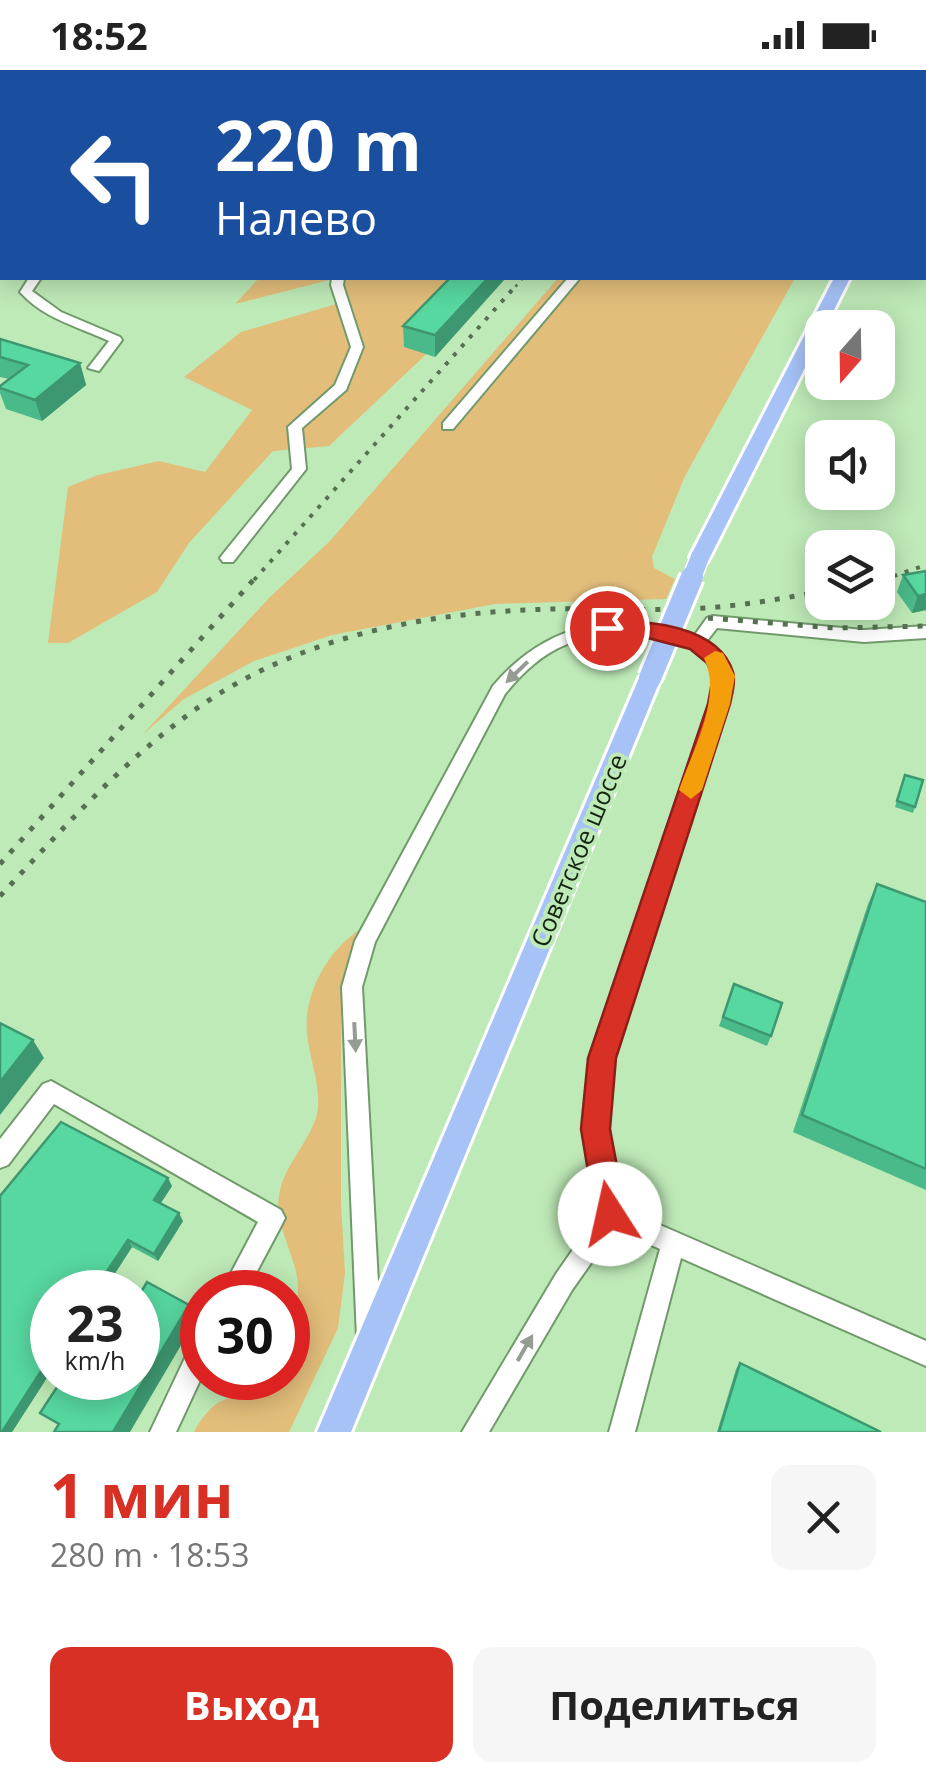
<!DOCTYPE html>
<html lang="ru">
<meta charset="utf-8">
<style>
body{margin:0;font-family:"Open Sans",sans-serif;background:#f6f6f6;color:#222;height:100vh;display:flex;flex-direction:column;font-size:38px;white-space:nowrap}
*{box-sizing:border-box;margin:0}
p{font-size:32px;color:#767676}
.icon{flex:none;width:55px;height:55px;fill:none;stroke:currentColor;stroke-width:2;stroke-linecap:round;stroke-linejoin:round}
.map{position:relative;height:1362px;overflow:hidden}
.details{display:flex;flex-direction:column;background:#fff;flex:1}
.details>*{flex:none}
.guide{position:absolute;left:0px;top:0px;width:928px;height:210px;box-shadow:0 5px 25px #0003;background:#1a4fa0;color:#fff;overflow:hidden}
.needle{width:65px;rotate:200deg}
.fabs{position:absolute;left:805px;top:240px;display:grid;gap:20px}
.fabs a{display:grid;place-items:center;width:90px;height:90px;border-radius:20px;background:#fff;box-shadow:0 5px 25px #0003;font-size:50px}
.speed{position:absolute;left:30px;top:1200px;display:flex;gap:20px;font-size:50px;font-weight:700;text-align:center}
.speed>*{display:grid;place-content:center;width:130px;height:130px;border-radius:50%;background:#fff;box-shadow:0 5px 25px #0003;line-height:1}
.speed small{font-size:25px;font-weight:400}
.speed .limit{border:15px solid #d22;background:#fff;color:#111}
.pin{position:absolute;display:grid;place-items:center;width:85px;height:85px;color:#fff;margin:-42px;border:5px solid #fff;border-radius:50%;box-shadow:0 2px 10px #0007}
.me{position:absolute;width:110px;margin:-55px;rotate:350deg;stroke-linejoin:round;filter:drop-shadow(0 0 8px #0008)}
.turn{display:flex;align-items:center;gap:35px;height:210px;padding:0 50px;font-size:45px}
.turn .icon{width:130px;height:130px;stroke-width:2.5}
.turn b{display:block;font-size:70px;line-height:85px}
.round{display:grid;place-items:center;flex:none;width:105px;height:105px;border-radius:20px;background:#f6f6f6}
.summary{display:flex;align-items:center;justify-content:space-between;height:170px;padding:0 50px}
h1{font-size:60px;font-weight:700;line-height:75px;color:#d93025}
.cta{display:flex;gap:20px;margin-top:auto;padding:20px 50px}
.cta a{flex:1;height:115px;border-radius:20px;background:#d93025;color:#fff;font-size:40px;font-weight:700;line-height:115px;text-align:center}
.cta a+a{background:#f6f6f6;color:#222}
.status{display:flex;justify-content:space-between;align-items:center;height:70px;padding:0 50px;background:#fff;direction:ltr}
.status svg{height:28px;fill:currentColor}
.map>svg:first-child{display:block}
.green{fill:#e3be7b}
.lines{fill:none;stroke-linecap:round;stroke-linejoin:round}
.minor-casing{stroke:#719a6b;stroke-width:4}
.major-casing{stroke:#fff;stroke-width:6}
.minor{fill:#fff;fill-rule:evenodd}
.major{fill:#a6c2f7;fill-rule:evenodd}
.rail-far2{stroke:#567151;stroke-width:2.5;stroke-dasharray:2.5 6;stroke-linecap:butt}
.rail-far1{stroke:#567151;stroke-width:4;stroke-dasharray:4 8;stroke-linecap:butt}
.rail{stroke:#567151;stroke-width:5;stroke-dasharray:5 10;stroke-linecap:butt}
.major-bridge-far1-casing{stroke:#fff;stroke-width:21;stroke-linecap:butt}
.major-bridge-casing{stroke:#fff;stroke-width:28;stroke-linecap:butt}
.major-bridge-far1{stroke:#a6c2f7;stroke-width:18}
.major-bridge{stroke:#a6c2f7;stroke-width:22}
.wall{fill:#4bba8a}
.shaded-wall{fill:#3d9770}
.building{fill:#57d8a0;stroke:#3d9770;stroke-width:2.5}
.oneway{fill:#959c94}
.route{fill:#d93025;stroke:#8d1f18;stroke-width:2.5}
.slow{fill:#f59e0b}
.labels{text-anchor:middle;dominant-baseline:central;stroke-width:8;stroke-linejoin:round;paint-order:stroke}
.street-label{font-size:25px;fill:#142411;stroke:#beeab7}
</style>
<div class="status"><b>18:52</b><svg viewBox="0 0 49 12"><path d="M0 12V9h3v3zM5 12V6h3v6zM10 12V3h3v9zM15 12V0h3v12zM26 1h20v11H26zM47 4h2v5h-2z"/></svg></div>
<div class="map">
<svg width="926" height="1362" viewBox="0 0 926 1362">
<rect width="100%" height="100%" fill="#beeab7"/>
<g class="green">
<path d="M259,208H337L235,234Z"/>
<path d="M342,208H500L453,259L329,376L273,381L189,473L157,522L68,573H48L68,417L98,405L159,391L205,402L252,340L184,307L241,262L350,230Z"/>
<path d="M558,208H795L685,406L652,487L654,498L675,509L666,529L495,534L332,565L254,591L184,629L142,665L270,527L330,471Z"/>
<path d="M361,859L341,939V1134L345,1203L338,1258L289,1362H194C221,1313 235,1339 263,1308H288C288,1293 285,1275 288,1261C293,1237 302,1230 296,1202C290,1175 273,1150 280,1120C286,1093 316,1063 318,1038C320,1012 309,988 307,963C303,924 329,878 361,859Z"/>
</g>
<g class="lines">
<defs>
<g id="minor">
<rect x="925" y="7" width="1" height="6"/>
<path d="M2,22V29L0,30V23Z"/>
<path d="M0,83H2V90L0,91Z"/>
<rect x="0" y="145" width="2" height="6"/>
<path d="M29,208H41L32,221L61,242L120,267L122,270L99,301L88,298L109,271C77,256 44,249 20,222Z"/>
<path d="M332,208H344L343,215L363,277L346,320L302,358L306,399L233,492H223L220,488L223,484L292,399L288,357L335,315L351,277L331,215Z"/>
<path d="M568,208H580L453,359H443V353Z"/>
<path d="M713,546L864,560L926,556V568L864,572L717,558L706,572C722,584 732,598 731,618L613,988L607,1059L621,1138L926,1271V1296L681,1188L635,1362H609L660,1179L615,1159L572,1220L489,1362H462L556,1204L599,1142L585,1059L591,988L711,634C713,624 717,613 714,603C699,553 602,559 565,575C541,585 522,603 505,624L375,872L362,917L381,1268L378,1277L369,1280L360,1277L357,1268L342,917L355,871L493,616C546,553 618,538 694,566L707,548Z"/>
<path d="M51,1011L281,1140L285,1148L281,1156L246,1222H221L258,1152L54,1034L8,1095L0,1098V1069L43,1014Z"/>
<path d="M202,1268V1306L176,1362H150L193,1271Z"/>
</g>
<g id="major">
<path d="M926,40V50H925V41Z"/>
<path d="M834,208H850L710,487L707,492H693L690,487Z"/>
<path d="M650,600L661,608L351,1362H317L639,608Z"/>
</g>
</defs>
<use href="#minor" class="minor-casing"/>
<use href="#major" class="major-casing"/>
<use href="#minor" class="minor"/>
<use href="#major" class="major"/>
<path class="rail-far2" d="M510,223L523,208"/>
<g class="rail-far1">
<path d="M254,510L512,220"/>
<path d="M882,510L926,495"/>
</g>
<g class="rail">
<path d="M878,511L890,507"/>
<path d="M708,548L835,558L926,556"/>
<path d="M0,794L256,507"/>
<path d="M0,826C59,763 116,698 185,647C283,573 407,545 527,540C581,537 634,541 687,539C733,537 777,530 822,521"/>
</g>
<defs>
<path id="major-bridge-far1" d="M691,510L700,487"/>
<path id="major-bridge" d="M650,608L692,507"/>
</defs>
<use href="#major-bridge-far1" class="major-bridge-far1-casing"/>
<use href="#major-bridge" class="major-bridge-casing"/>
<use href="#major-bridge-far1" class="major-bridge-far1"/>
<use href="#major-bridge" class="major-bridge"/>
</g>
<g class="wall">
<path d="M450,208H505L435,287L404,277L403,256Z"/>
<path d="M0,269L80,293L86,315L42,351L6,339L0,323V316L9,309L0,307Z"/>
<path d="M926,501V540L912,543L897,522L903,505Z"/>
<path d="M905,705L915,737L913,743L895,737Z"/>
<path d="M877,814L926,832V1120L793,1062L868,834Z"/>
<path d="M734,914L771,966L767,976L719,956Z"/>
<path d="M172,1116L161,1133L183,1151L158,1191L132,1177L103,1222H52V1300L12,1362H0V1126Z"/>
<path d="M740,1293L881,1362H717L736,1299Z"/>
</g>
<g class="shaded-wall">
<path d="M16,0H32L28,2H17Z"/>
<path d="M488,208H505V209L435,287V265Z"/>
<path d="M80,293L86,315L42,351L35,330Z"/>
<path d="M926,524V540L912,543L918,526Z"/>
<path d="M33,970L44,988L0,1045V1012Z"/>
<path d="M168,1108L172,1116L158,1137L154,1130Z"/>
<path d="M179,1143L183,1151L158,1191L154,1184Z"/>
<path d="M128,1170L132,1177L103,1222H93Z"/>
<path d="M189,1235L197,1248L130,1362H113Z"/>
<path d="M52,1284V1300L12,1362H2Z"/>
</g>
<g class="building">
<path d="M152,0H164L173,2H148Z"/>
<path d="M450,208H488L435,265L403,256Z"/>
<path d="M0,269L80,293L35,330L0,318V316L28,295L0,287Z"/>
<path d="M926,501V524L918,526L903,505Z"/>
<path d="M905,705L923,710L915,737L897,731Z"/>
<path d="M877,814L926,832V1099L802,1045Z"/>
<path d="M734,914L782,933L771,966L723,947Z"/>
<path d="M0,953L33,970L0,1012Z"/>
<path d="M61,1052L168,1108L154,1130L179,1143L154,1184L128,1170L93,1222H52V1284L2,1362H0V1126Z"/>
<path d="M147,1212L189,1235L113,1362H54L59,1354L40,1343L63,1308H138V1227Z"/>
<path d="M740,1293L881,1362H719Z"/>
</g>
<defs><path id="oneway-solid" d="M-6-.8H1V-3.2L6.5 0L1 3.2V.8H-6Z" transform="scale(2.5)"/></defs>
<g class="oneway">
<use href="#oneway-solid" transform="translate(517 602) rotate(136)"/>
<use href="#oneway-solid" transform="translate(355 967) rotate(87)"/>
<use href="#oneway-solid" transform="translate(525 1278) rotate(-60)"/>
</g>
<path class="route" d="M607,550C648,551 718,555 733,602C736,612 732,624 730,634L616,988L610,1059L626,1144L621,1155L610,1160L600,1155L595,1144L581,1059L588,988L708,634L713,606L707,593L690,579L640,566L599,563L596,558Z"/>
<path class="slow" d="M715,581L723,583L735,606L730,634L702,720L691,729L679,720C692,681 723,628 704,588Z"/>
<g class="labels">
<g class="street-label">
<text transform="translate(578 780) rotate(-67)">Советское шоссе</text>
</g>
</g>
</svg>
<div class="fabs">
<a><svg class="needle" viewBox="-14 -14 28 28"><path d="M0-13l5 13h-10z" fill="#e53935"/><path d="M0 13l5-13h-10z" fill="#767676"/></svg></a>
<a><svg class="icon" aria-label="sound" viewBox="0 0 24 24"><path d="M4 9h4l5-4v14l-5-4H4zM17 9q2 3 0 6"/></svg></a>
<a><svg class="icon" aria-label="layers" viewBox="0 0 24 24"><path d="M12 4l9 5-9 5-9-5zM3 14l9 5 9-5"/></svg></a>
</div>
<div class="speed"><div>23<small>km/h</small></div><div class="limit">30</div></div>
<div class="pin" style="left:607px;top:558px;background:#d93025"><svg class="icon" aria-label="arrive" viewBox="0 0 24 24"><path d="M6 21V4h12l-3 4 3 4H6"/></svg></div>
<svg class="me" style="left:610px;top:1144px" viewBox="-20 -20 40 40"><circle r="19" fill="#fff"/><path d="M0-13L10 11 0 6-10 11z" fill="#d93025"/></svg>
<div class="guide">
<div class="turn"><svg class="icon" aria-label="left" viewBox="0 0 24 24"><path d="M17 20v-9H6M10 6l-5 5 5 5"/></svg><div><b>220 m</b>Налево</div></div>
</div>
</div>
<section class="details">
<div class="summary"><div><h1>1 мин</h1><p>280 m · 18:53</p></div><a class="round"><svg class="icon" aria-label="close" viewBox="0 0 24 24"><path d="M6 6l12 12M18 6L6 18"/></svg></a></div>
<div class="cta"><a>Выход</a><a>Поделиться</a></div>
</section>
